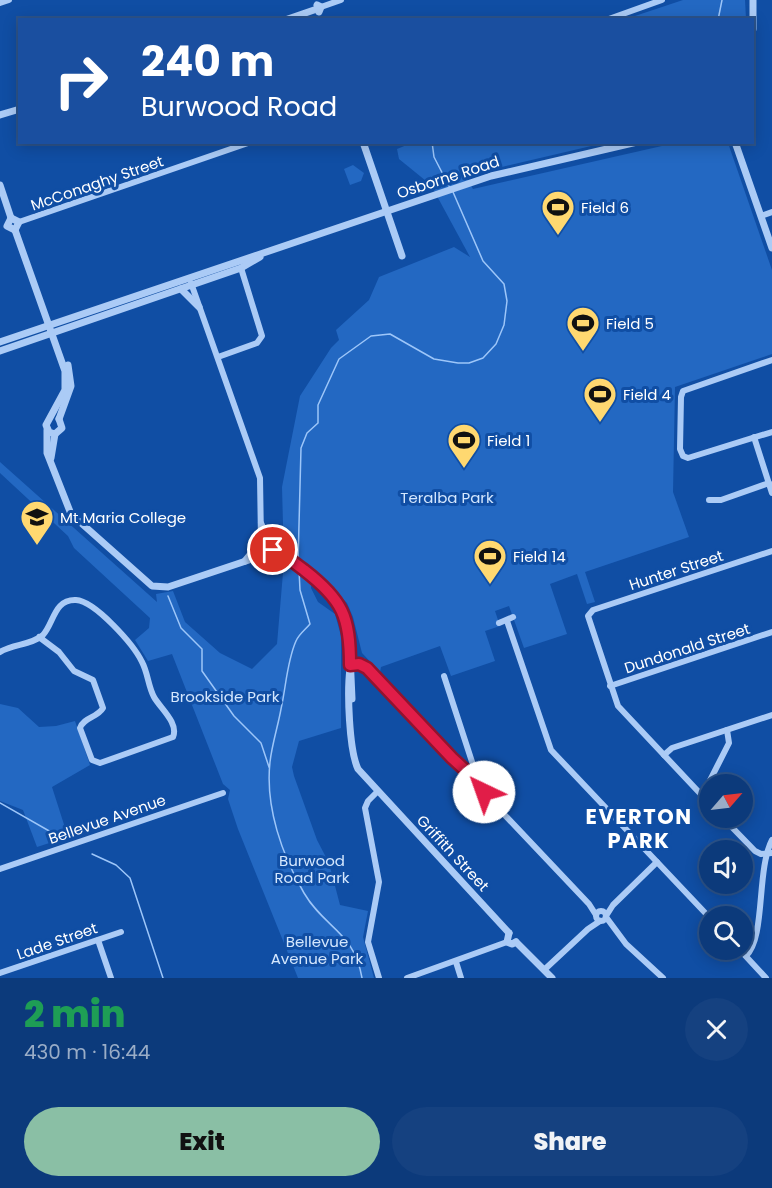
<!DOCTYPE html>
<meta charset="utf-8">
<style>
body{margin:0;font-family:Poppins,sans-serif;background:#154180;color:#f1f3f6;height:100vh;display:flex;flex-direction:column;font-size:22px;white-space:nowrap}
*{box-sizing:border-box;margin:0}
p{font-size:20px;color:#9aadc7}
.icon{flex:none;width:33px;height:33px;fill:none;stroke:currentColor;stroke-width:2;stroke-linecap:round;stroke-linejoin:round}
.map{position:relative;height:978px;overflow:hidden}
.drawer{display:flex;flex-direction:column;background:#0c3a7b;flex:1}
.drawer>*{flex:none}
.top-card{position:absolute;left:18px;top:18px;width:736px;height:126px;border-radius:0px;box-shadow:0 3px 15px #0003,0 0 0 2px #2c548c;background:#1a4fa0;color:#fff;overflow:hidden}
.needle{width:39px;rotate:62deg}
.controls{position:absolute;left:699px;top:774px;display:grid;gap:12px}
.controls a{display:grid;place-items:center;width:54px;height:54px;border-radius:50%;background:#0c3a7b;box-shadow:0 3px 15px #0003,0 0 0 2px #2c548c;font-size:30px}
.pin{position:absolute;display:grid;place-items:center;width:51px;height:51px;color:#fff;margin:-26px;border:3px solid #fff;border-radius:50%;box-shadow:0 2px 6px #0007}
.me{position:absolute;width:66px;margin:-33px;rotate:318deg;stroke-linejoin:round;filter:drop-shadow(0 0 4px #0008)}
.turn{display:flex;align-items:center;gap:21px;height:126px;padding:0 24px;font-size:27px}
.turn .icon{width:78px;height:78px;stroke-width:2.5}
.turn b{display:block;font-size:42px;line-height:51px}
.round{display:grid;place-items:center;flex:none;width:63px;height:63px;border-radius:32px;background:#154180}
.overview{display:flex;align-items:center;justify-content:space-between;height:102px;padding:0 24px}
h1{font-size:36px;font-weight:800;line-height:45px;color:#1e9e55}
.button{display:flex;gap:12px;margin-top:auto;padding:12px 24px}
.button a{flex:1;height:69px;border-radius:36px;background:#8abfa5;color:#111;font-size:24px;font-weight:800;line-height:69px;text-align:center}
.button a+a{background:#154180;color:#f1f3f6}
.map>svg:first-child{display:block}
.green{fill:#2368c2}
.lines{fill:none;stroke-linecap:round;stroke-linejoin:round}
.stream{stroke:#9dc6f9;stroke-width:1.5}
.minor{stroke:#abcbf6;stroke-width:6}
.tertiary{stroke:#abcbf6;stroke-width:7}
.route-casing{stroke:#92132f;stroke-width:15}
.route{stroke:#e11d48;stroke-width:10}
.labels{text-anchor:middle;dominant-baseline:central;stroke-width:6;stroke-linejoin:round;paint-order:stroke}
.street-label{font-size:15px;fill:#fff;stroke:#104ea4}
.poi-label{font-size:15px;fill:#fff;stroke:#104ea4;text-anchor:start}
.park-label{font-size:15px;fill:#d4e7fe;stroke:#104ea4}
.district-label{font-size:21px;font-weight:bold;letter-spacing:1.5px;fill:#fff;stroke:#104ea4}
</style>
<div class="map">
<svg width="772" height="978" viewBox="0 0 772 978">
<rect width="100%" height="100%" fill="#104ea4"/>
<g class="green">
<path d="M683,0H745L746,19H626Z"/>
<path d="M414,142L604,143L485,171L467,179L473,189L675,143H728L772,270V354L675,387L673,492L689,537L585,572L595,602L587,604L577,574L550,584L567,634L524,648L509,606L495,611L500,626L485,631L495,661L451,676L440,646L381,667L380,672L362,653L353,617L347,603L313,569L311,588L318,602L335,614L341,636V728L299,741L292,767L294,776L317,840L329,863L340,905L368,911L363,937L374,978H298L238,829L228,799L230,790L223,784L172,654L148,661L135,640L149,628L150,618L74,548L68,536L0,473V462L157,602L156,594L173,591L185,622L220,653L252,669L277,644L284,561L282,487L300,396L331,348L339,340L336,330L369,300L379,277L454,247L470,257L431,185L399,159L397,149Z"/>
<path d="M353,165L364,173L361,181L350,185L344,169Z"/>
<path d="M0,704L18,708L39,727L56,726L75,721L90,765L52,787L68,837L37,847L23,810L0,801Z"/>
</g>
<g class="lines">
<g class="stream">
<path d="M718,20L722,0"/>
<path d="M432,142L434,157L450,188"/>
<path d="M298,563L301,448L307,433L318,423V405L339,359L371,336L390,334L434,359L458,363H469L483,358L496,344L504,325L507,301L504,284L483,261L453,192"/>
<path d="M299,570L300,590L310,624C305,630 299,634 296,641C287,661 286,687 281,709C278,726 272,744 270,762C265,807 282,855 304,893C325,929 354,931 362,978"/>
<path d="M168,596L181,628L202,649V671L234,716L261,743L269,767"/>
<path d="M0,803L65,840"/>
<path d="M92,854L116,865L130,878L163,978"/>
</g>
<g class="minor">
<path d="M0,3L9,0"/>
<path d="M321,7L341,0"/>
<path d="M606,20L662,0"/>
<path d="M761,216L772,212"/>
<path d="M19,222L251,142"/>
<path d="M191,283L260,478L261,540"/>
<path d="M218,357L257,343L262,336L241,268"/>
<path d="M772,360L683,391L681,397L680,449L683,456L688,458L772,432"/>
<path d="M754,437L772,493"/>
<path d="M709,500H721L769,483"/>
<path d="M261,523L269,539"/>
<path d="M507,621L551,750L710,918"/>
<path d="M499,623L513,617"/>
<path d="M0,652C12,644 32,645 43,635C54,623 54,599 76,600C95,601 134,645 142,662C148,673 148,686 154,697C160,708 179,723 173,737L100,763L92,760L80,728C84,717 97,718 103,708L93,680L74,671L59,652L39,637"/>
<path d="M350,658L364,662L452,758L475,779L482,791L589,904L596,915"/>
<path d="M444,676L476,774L475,779"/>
<path d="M610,686L772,632"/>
<path d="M664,755L672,748L772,715"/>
<path d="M377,792L368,801L365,808L379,882L368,942L379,978"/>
<path d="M702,796L729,743L727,730"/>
<path d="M710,804L618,706L588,616L593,610L772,551"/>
<path d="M723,818L755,851L761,854L772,853"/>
<path d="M0,869L223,793"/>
<circle cx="601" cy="916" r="5"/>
<path d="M606,916L613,905L657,862"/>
<path d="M606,917L626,944L663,978"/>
<path d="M98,940L111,978"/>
<path d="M740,950L766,978"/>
<path d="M746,956C766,937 756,871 772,840"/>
<path d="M456,962L461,978"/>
<path d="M544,970L588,929L600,921"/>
<path d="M0,973L121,932"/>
<path d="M407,978L507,942"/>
</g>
<g class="tertiary">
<path d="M753,0V29"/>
<path d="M317,5L321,7L319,12"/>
<path d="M285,20L314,10"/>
<path d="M0,115L20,109"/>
<path d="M363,142L402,256"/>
<path d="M735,142L772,248"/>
<path d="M0,185L11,218"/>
<path d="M11,218L7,226L15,230"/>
<path d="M11,218L19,222L15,230"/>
<path d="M15,230L65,371V390L46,425L49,432L55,434"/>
<path d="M181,289L199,307"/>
<path d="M0,342L491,176L637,142"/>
<path d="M0,351L241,268L260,257"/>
<path d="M59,419L71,386L68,365"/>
<path d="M47,430V453L71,514L152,586L168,587L264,555"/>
<path d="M55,434L62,428L59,419"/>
<path d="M51,458L55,434"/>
<path d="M273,550L284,555L321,583L342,609L349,633L352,699"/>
<path d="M245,561L263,539L271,541L273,550"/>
<path d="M350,669C347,691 349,750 358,769L509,933"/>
<path d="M509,933L507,942L512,944L516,942"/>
<path d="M516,942L552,978"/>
</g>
</g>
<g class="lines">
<defs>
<path id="route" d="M273,550C285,554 294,563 304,570C343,600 350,617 350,665L359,664L367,668L452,758L475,779L484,792"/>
</defs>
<use href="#route" class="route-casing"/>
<use href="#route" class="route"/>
</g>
<defs>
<symbol id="stadium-pin" viewBox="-11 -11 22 30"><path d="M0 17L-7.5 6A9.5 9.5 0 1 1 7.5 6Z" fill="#ffd870" stroke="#104ea4"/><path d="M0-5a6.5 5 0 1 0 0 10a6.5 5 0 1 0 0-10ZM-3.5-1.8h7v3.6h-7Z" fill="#111"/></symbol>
<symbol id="school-pin" viewBox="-11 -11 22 30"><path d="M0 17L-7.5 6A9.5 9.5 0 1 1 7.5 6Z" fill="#ffd870" stroke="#104ea4"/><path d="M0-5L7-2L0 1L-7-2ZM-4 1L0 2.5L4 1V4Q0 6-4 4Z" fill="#111"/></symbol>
</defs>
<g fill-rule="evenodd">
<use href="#stadium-pin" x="539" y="188" width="38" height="52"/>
<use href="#stadium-pin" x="564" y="304" width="38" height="52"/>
<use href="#stadium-pin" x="581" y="375" width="38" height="52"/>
<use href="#stadium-pin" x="445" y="421" width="38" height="52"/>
<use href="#school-pin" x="18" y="498" width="38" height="52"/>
<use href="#stadium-pin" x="471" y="537" width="38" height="52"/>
</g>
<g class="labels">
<g class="street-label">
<text transform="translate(448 177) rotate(-18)">Osborne Road</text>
<text transform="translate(97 183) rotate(-19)">McConaghy Street</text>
<text transform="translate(676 570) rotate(-18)">Hunter Street</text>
<text transform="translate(687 648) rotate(-18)">Dundonald Street</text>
<text transform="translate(107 819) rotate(-19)">Bellevue Avenue</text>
<text transform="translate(453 853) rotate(47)">Griffith Street</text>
<text transform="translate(57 941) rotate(-19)">Lade Street</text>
</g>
<g class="poi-label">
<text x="581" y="207">Field 6</text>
<text x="606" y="323">Field 5</text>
<text x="623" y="394">Field 4</text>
<text x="487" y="440">Field 1</text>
<text x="60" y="517">Mt Maria College</text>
<text x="513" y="556">Field 14</text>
</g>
<g class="park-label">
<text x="447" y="497">Teralba Park</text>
<text x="225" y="696">Brookside Park</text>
<text x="312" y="860">Burwood<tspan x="312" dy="17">Road Park</tspan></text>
<text x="317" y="941">Bellevue<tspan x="317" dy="17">Avenue Park</tspan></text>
</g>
<g class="district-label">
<text x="639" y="816">EVERTON<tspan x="639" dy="24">PARK</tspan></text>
</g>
</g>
</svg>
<div class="controls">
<a><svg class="needle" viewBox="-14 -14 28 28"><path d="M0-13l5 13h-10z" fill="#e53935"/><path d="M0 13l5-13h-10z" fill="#9aadc7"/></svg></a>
<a><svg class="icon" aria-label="sound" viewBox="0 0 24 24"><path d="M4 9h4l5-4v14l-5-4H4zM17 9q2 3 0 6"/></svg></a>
<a><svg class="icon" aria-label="search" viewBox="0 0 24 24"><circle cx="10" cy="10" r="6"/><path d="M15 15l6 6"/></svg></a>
</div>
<div class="pin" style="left:273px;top:550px;background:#d93025"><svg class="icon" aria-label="arrive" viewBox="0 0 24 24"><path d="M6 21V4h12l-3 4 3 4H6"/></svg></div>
<svg class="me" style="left:484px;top:792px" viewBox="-20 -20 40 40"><circle r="19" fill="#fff"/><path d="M0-13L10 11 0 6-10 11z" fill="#e11d48"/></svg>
<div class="top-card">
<div class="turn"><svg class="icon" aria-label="right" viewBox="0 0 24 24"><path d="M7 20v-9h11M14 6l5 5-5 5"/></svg><div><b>240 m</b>Burwood Road</div></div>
</div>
</div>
<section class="drawer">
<div class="overview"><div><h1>2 min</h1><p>430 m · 16:44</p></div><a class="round"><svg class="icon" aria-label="close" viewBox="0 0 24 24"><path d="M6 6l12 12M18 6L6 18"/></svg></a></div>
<div class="button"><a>Exit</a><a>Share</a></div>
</section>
